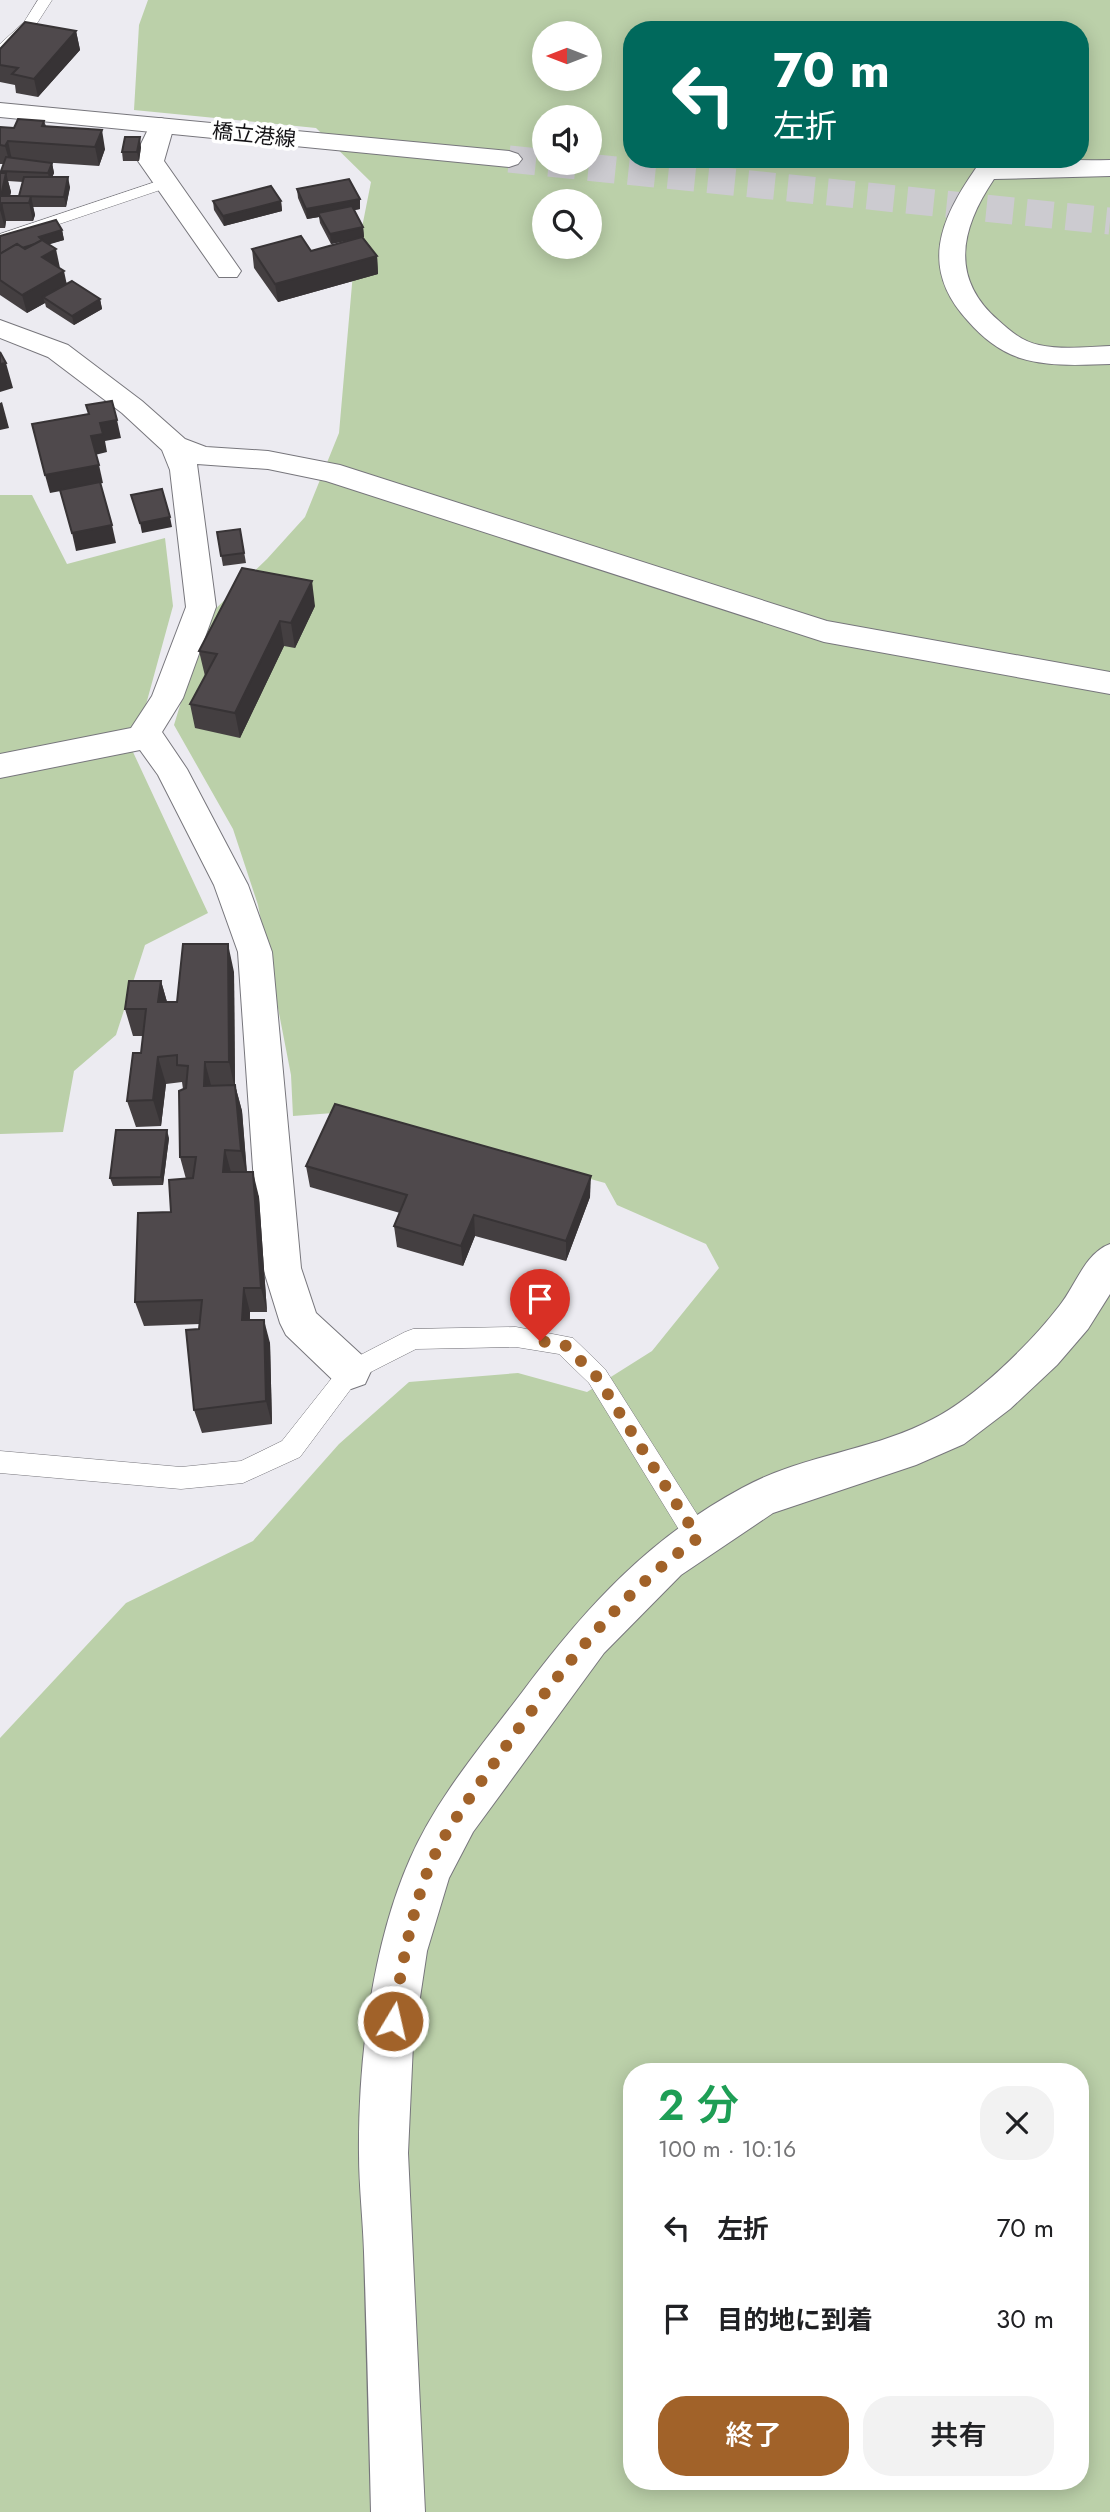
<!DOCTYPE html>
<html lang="ja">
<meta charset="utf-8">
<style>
body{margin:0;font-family:Jost,"Noto Sans JP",sans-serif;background:#f2f2f2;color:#202124;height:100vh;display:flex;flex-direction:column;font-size:26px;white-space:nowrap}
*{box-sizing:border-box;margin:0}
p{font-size:23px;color:#757577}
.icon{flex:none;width:38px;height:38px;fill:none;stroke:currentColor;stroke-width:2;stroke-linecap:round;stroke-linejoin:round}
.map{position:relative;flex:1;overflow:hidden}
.drawer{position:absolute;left:623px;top:2063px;width:466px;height:427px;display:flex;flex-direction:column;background:#fff;border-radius:28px;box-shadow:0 4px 18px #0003}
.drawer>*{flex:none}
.banner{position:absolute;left:623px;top:21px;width:466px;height:147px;border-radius:28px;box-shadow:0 4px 18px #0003;background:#00695c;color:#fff;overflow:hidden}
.needle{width:46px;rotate:270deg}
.buttons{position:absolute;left:532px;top:21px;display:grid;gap:14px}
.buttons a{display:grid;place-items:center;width:70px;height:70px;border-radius:50%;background:#fff;box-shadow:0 4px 18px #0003;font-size:35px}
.pin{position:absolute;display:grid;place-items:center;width:60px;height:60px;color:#fff;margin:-72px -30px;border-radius:50% 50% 50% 0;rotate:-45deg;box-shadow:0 0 7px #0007}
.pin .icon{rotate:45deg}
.me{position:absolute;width:77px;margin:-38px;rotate:9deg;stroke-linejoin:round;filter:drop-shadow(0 0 5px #0008)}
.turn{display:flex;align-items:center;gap:24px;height:147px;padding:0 35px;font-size:32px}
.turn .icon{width:91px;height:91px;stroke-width:2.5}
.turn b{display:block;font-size:49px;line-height:60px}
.round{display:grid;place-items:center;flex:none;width:74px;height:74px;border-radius:28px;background:#f2f2f2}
.summary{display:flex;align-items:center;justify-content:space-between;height:119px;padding:0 35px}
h1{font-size:42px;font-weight:600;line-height:52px;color:#1e9e55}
.cta{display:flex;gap:14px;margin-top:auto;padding:14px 35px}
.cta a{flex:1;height:80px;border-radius:28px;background:#a16229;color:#fff;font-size:28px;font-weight:600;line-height:80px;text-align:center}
.cta a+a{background:#f2f2f2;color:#202124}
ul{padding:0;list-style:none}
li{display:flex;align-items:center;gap:21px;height:91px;padding:0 35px}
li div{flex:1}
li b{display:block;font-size:26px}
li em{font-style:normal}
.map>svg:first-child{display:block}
.green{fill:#bbd0a9;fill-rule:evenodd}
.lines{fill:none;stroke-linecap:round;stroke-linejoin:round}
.primary-tunnel{stroke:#cccbd0;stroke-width:27;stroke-dasharray:27 13;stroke-linecap:butt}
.service-casing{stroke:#77767c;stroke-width:1}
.minor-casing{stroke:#77767c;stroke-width:2}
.primary-casing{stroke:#77767c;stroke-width:2}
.service{fill:#fff;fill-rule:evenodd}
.minor{fill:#fff;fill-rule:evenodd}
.primary{fill:#fff;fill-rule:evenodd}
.wall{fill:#443f41;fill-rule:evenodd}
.shaded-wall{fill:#373335}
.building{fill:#4f494c;stroke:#373335;stroke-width:2}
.route{stroke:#a16229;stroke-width:12;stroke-dasharray:0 21.6}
.labels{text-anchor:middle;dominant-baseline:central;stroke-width:7;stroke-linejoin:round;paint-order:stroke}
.far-street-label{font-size:21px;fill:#141316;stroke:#fff}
</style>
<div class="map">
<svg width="1110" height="2512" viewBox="0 0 1110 2512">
<rect width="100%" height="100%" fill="#ecebf1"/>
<g class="green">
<path d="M148,0H1110V2512H0V1738L126,1603L253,1541L339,1444L409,1382L518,1373L587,1392L652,1351L719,1268L706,1244L617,1205L605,1183L347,1112L293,1116L291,1075L258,905L233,829L174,725L207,617L267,559L305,517L339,433L353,273L371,182L316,128L134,110L139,25ZM632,30H1080V159H632ZM544,33H590V79H544ZM544,117H590V163H544ZM544,201H590V247H544ZM632,2072H1080V2482H632Z"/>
<path d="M0,495H32L67,564L165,538L173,606L133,752L208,913L145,945L116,1035L74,1071L63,1132L0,1134Z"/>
</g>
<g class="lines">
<path class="primary-tunnel" d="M509,159L1110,221"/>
<defs>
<g id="service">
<path d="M38,0H52L34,28L0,56V44L24,22Z"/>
<path d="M164,179L169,181V187L0,244V234Z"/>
<path d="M516,1327L573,1338L605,1369L707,1530L710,1538L707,1546L698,1550L689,1546L589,1383L559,1354L516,1347L416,1349L359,1378L300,1457L243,1483L181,1489L0,1473V1451L181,1467L241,1461L282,1441L343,1364L405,1332L413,1329Z"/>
</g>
<g id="minor">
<path d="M161,118L170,121L174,126L164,161L241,271L237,277H219L138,161L140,146L152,121Z"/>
<path d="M1110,160V176L994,179C961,228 949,277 998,320C1010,331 1023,342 1039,345C1062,350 1087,347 1110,346V364C1079,365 1049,367 1020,358C999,351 982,337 968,321C919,268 940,220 976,168C1019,157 1066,161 1110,160Z"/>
<path d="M0,320L68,345L142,401L185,439L206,447L268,451L340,465L827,621L1110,672V694L824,642L326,481L268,469L197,464L216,607L183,698L162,732L187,769L248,885L272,952L301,1268L316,1313L365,1358L371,1371L365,1384L351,1389L337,1384L286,1335L280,1323L263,1268L257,1226L238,952L214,885L158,775L140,750L0,778V754L131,728L152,696L186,607L170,470L162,450L122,413L48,357L0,338Z"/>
<path d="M1110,1244V1294L1088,1329L1057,1365L1010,1409L964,1444L916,1465L773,1513L681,1575L604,1653L473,1832L449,1878L427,1951L413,2044L408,2153L425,2512H371C369,2425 367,2338 364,2252C363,2219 359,2187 359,2154C358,2061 372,1945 410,1859C437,1797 483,1744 523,1691C586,1607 649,1538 742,1488C801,1455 873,1451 933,1419C977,1396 1030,1344 1060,1305C1076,1285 1085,1253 1110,1244Z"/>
</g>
<path id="primary" d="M0,103L509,151L518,154L522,159L518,164L509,167L0,117Z"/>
</defs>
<use href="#service" class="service-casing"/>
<use href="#minor" class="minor-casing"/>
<use href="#primary" class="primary-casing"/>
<use href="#service" class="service"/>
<use href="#minor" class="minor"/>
<use href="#primary" class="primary"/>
</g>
<g class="wall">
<path d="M76,31L80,50L38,97L16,93L15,85L0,82V49Z"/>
<path d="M44,121L46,126L105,149L99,166L40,162L52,163L54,173L52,177L70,187L66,207H33L35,215L33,221H6L5,228H0V173H1V171L4,164H0V127L14,128ZM8,181L23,182L19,196H10L11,192Z"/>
<path d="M141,147L139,161H123L122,152Z"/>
<path d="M297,189L360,209L354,210L363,227L364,237H363L377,256L378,274L278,302L254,268L252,249L311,251L350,240L331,244L320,223L319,217L307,219L298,198Z"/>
<path d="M213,201H281L282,211L224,226L214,210Z"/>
<path d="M62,230L64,240L48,244L67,284L100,299L102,309L74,325L46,307L45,303L27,313L0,295V236Z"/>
<path d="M240,529L246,563L223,566L217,532Z"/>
<path d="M315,606L295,648L284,646L240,738L195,728L190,704L205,676L199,651Z"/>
<path d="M234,972L235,1085L242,1111L247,1172L259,1197L267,1312H250V1320L270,1343L272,1424L202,1433L194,1410L200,1324L144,1326L135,1302L171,1212L186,1179L180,1157L183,1089L182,1082L166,1084L161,1126L136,1127L127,1101L141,1053L143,1036H133L125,1009L161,981L167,1002H177Z"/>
<path d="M169,1138L163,1185L113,1186L110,1178Z"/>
<path d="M306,1166L590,1197L566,1261L475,1236L463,1266L397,1247L394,1226L400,1213L310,1187Z"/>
</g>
<g class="shaded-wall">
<path d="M76,31L80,50L38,97L34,79Z"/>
<path d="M102,130L105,149L99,166L95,147Z"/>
<path d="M140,137L141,147L139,161L137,152Z"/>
<path d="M8,141L12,160L10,164L5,146Z"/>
<path d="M52,163L54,173L50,183L48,173Z"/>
<path d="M6,173L11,192L8,203L1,196Z"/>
<path d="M68,177L70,187L66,207L64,197Z"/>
<path d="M31,196L35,215L33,221L29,203Z"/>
<path d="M360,199V209L320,217L318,213L319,217L307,219L306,209Z"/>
<path d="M281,201L282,211L224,226L223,216Z"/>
<path d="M2,203L6,221L5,228L0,210Z"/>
<path d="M363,227L364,237L331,244L330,234Z"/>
<path d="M62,230L64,240L44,246L0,264L39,237Z"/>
<path d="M56,249L60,268L46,275L42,257Z"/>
<path d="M377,256L378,274L278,302L275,284Z"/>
<path d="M64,271L68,290L43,297L45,303L27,313L22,295Z"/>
<path d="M100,299L102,309L74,325L72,316Z"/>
<path d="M6,363L13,388L0,392V364Z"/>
<path d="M2,402L9,428L0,430V403Z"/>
<path d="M117,420L121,438L105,441L107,452L95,455L91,436L100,423Z"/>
<path d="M99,465L103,483L50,493L45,475Z"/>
<path d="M170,517L172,527L142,533L140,523Z"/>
<path d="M112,525L116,543L76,551L72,533Z"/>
<path d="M312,581L315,606L295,648L291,623Z"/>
<path d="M280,621L284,646L240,738L235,713Z"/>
<path d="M228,944L234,972L235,1089L229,1062Z"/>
<path d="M161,981L169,1009L158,1002Z"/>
<path d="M158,1057L166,1084L161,1126L153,1100Z"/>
<path d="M205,1062L212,1089L204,1086Z"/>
<path d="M235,1085L242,1111L247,1177L241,1151Z"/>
<path d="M167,1130L169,1138L163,1185L161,1177Z"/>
<path d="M225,1150L232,1176L223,1172Z"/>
<path d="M253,1172L259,1197L267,1312L261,1288Z"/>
<path d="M591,1176L590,1197L566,1261V1241Z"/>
<path d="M474,1215L475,1236L463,1266L461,1246Z"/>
<path d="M244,1288L250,1312L248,1344L242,1320Z"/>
<path d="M264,1320L270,1343L272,1424L266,1401Z"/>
</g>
<g class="building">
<path d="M25,22L76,31L34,79L12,74L18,68L0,65V49Z"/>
<path d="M18,119L44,121L42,126L102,130L95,147L8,141L5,146L0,145V127L14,128Z"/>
<path d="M125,137H140L137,152H122Z"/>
<path d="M6,157L52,163L48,173L1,171Z"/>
<path d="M0,173H6L1,196H31L29,203H2L0,210Z"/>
<path d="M24,177H68L64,197L19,196Z"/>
<path d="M349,179L360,199L306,209L297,189Z"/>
<path d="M271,186L281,201L223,216L213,201Z"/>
<path d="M352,206L363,227L330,234L318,213Z"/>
<path d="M56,220L62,230L39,237L42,240L35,244L22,248L17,244L0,254V236Z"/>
<path d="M301,236L311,251L362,237L377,256L275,284L252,249Z"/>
<path d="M42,240L56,249L42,257L64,271L22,295L0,280V254L17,244L25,249Z"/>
<path d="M72,281L100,299L72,316L43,297Z"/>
<path d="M0,352L6,363L0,364Z"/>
<path d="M112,401L117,420L100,423L103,434L91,436L99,465L45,475L32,424L89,414L86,405Z"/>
<path d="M100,482L112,525L72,533L60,490Z"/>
<path d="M162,489L170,517L140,523L131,495Z"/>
<path d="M240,529L244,553L221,556L217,532Z"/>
<path d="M242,568L312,581L291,623L280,621L235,713L190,704L217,654L199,651Z"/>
<path d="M183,944H228L229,1062H205L204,1086L235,1085L241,1151L225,1150L223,1172H253L261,1288H244L242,1320H264L266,1401L194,1410L186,1330L199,1329L202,1300L135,1302L138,1213L171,1212L169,1180L193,1178L196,1157H180L179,1091L186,1088L188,1066L177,1065V1055L158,1057L153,1100L127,1101L133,1053H141L146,1009H125L129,981H161L158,1002H177Z"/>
<path d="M335,1104L591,1176L566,1241L474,1215L461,1246L394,1226L407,1195L306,1166Z"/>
<path d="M116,1130H167L161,1177L110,1178Z"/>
</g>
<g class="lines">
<path class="route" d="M393,2021C401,1970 410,1918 428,1870C443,1833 469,1799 492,1766C551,1682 614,1598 698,1538L597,1377L565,1345L540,1341"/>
</g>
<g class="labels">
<g class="far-street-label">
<text transform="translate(254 135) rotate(6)">橋立港線</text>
</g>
</g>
</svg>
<div class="buttons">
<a><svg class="needle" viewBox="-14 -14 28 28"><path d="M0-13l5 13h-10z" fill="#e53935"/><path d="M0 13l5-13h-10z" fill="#757577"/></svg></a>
<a><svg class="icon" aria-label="sound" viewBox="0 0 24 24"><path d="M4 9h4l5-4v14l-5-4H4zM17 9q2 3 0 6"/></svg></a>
<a><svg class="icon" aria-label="search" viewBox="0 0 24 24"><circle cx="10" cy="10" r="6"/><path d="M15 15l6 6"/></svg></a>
</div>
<div class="pin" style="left:540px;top:1341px;background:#d93025"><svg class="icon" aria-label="arrive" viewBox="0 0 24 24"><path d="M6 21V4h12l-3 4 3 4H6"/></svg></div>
<svg class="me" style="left:393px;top:2021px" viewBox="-20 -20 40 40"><circle r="17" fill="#a16229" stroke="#fff" stroke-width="3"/><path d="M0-11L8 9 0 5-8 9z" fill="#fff"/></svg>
<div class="banner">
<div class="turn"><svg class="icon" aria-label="left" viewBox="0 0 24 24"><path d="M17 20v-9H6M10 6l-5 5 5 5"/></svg><div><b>70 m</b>左折</div></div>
</div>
<section class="drawer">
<div class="summary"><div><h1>2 分</h1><p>100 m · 10:16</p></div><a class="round"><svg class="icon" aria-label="close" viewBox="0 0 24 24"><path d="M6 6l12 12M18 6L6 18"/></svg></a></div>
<ul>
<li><svg class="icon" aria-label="left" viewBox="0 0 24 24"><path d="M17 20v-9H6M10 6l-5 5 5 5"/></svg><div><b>左折</b></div><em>70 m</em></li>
<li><svg class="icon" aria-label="arrive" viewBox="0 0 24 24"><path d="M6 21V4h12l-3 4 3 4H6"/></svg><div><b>目的地に到着</b></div><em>30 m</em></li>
</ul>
<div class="cta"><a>終了</a><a>共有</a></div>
</section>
</div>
